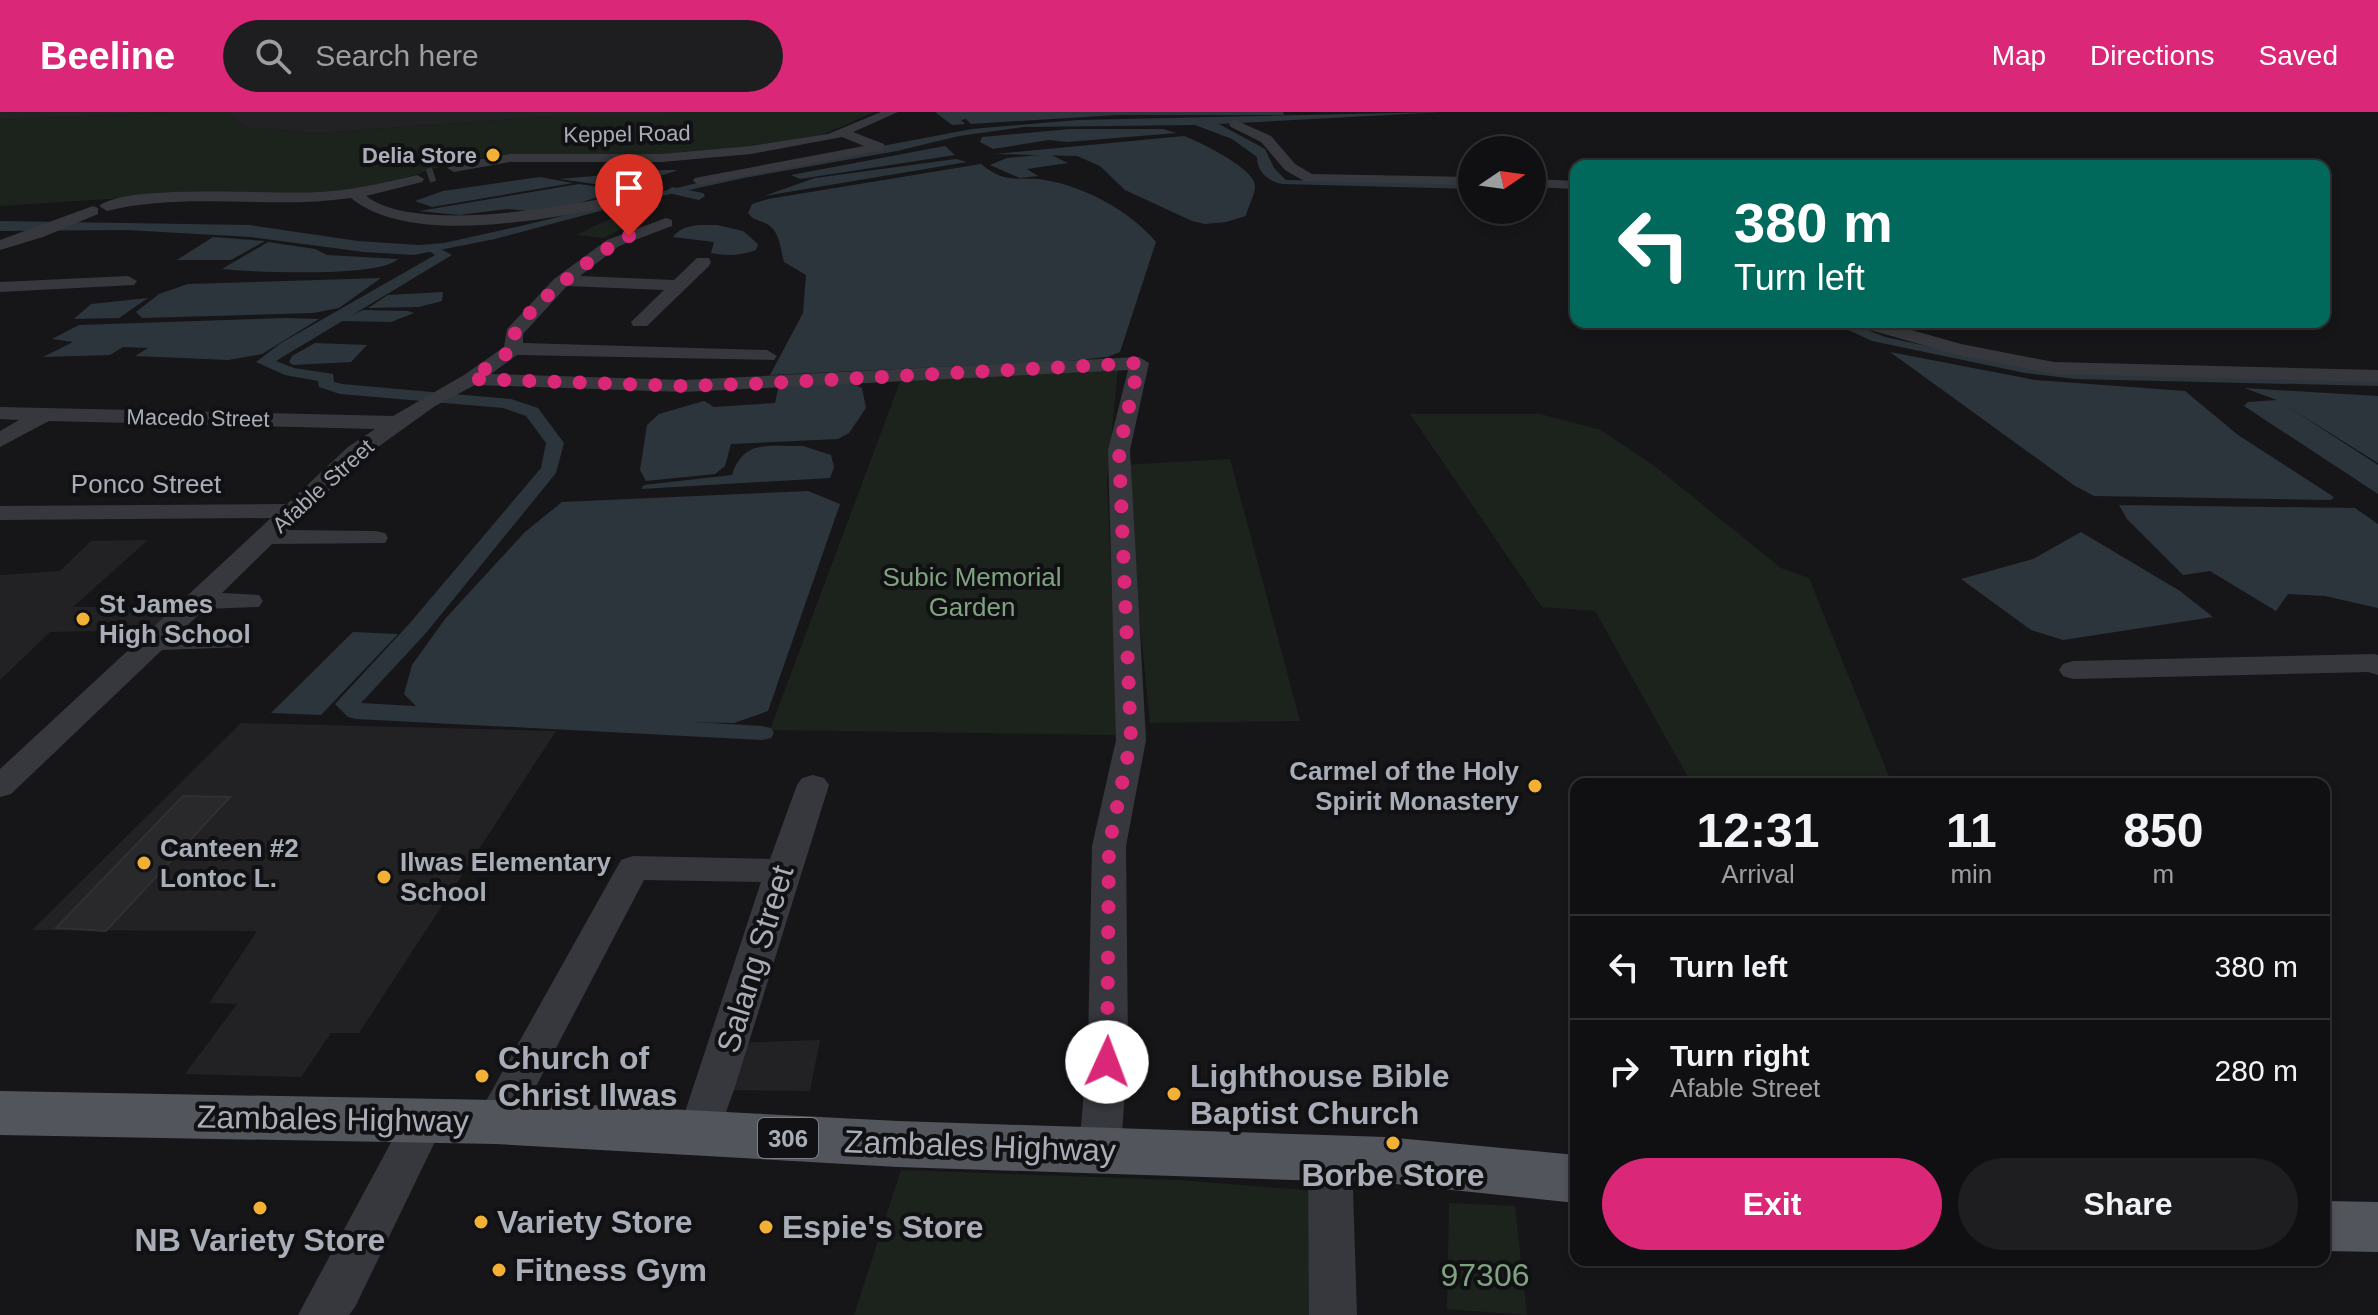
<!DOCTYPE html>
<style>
body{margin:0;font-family:Helvetica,sans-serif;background:#1e1e20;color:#f1f3f6;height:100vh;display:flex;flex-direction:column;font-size:30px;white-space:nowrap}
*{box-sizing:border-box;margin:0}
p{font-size:26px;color:#9c9d9f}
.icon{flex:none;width:44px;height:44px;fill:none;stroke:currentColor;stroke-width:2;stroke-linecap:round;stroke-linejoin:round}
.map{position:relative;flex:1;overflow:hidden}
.side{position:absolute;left:1570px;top:666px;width:760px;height:488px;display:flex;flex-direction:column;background:#101012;border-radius:16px;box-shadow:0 4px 12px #0003,0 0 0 2px #303032}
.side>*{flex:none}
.guide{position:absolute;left:1570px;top:48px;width:760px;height:168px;border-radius:16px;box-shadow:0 4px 12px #0003,0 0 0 2px #303032;background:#00695c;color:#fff;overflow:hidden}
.needle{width:52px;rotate:77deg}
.buttons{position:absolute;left:1458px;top:24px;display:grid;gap:16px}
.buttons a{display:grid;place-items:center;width:88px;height:88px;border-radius:50%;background:#101012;box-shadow:0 4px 12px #0003,0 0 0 2px #303032;font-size:40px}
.pin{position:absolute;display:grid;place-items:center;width:68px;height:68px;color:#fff;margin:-82px -34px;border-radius:50% 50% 50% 0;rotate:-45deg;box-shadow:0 0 8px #0007}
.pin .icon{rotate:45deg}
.me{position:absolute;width:88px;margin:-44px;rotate:2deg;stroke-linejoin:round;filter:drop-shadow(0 0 6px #0008)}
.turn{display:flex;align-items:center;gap:28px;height:168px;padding:0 32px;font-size:36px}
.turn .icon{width:104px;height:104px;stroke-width:2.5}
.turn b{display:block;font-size:56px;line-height:68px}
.eta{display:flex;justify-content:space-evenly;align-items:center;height:136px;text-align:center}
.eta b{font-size:48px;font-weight:700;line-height:56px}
.cta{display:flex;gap:16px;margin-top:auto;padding:16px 32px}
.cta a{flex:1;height:92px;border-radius:48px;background:#db2777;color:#fff;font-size:32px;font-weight:700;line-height:92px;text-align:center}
.cta a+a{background:#1e1e20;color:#f1f3f6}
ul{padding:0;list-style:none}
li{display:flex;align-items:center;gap:24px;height:104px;padding:0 32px;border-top:2px solid #303032}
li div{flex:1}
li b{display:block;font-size:30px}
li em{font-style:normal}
header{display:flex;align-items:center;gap:48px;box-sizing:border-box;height:112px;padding:0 40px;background:#db2777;color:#fff}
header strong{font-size:38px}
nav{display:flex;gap:44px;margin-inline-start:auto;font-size:28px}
.search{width:560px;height:72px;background:#1e1e20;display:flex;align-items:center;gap:20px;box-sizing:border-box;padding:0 28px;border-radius:44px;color:#9c9d9f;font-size:30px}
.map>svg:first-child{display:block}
.built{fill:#222225}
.green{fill:#1c231d}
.water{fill:#2c353c}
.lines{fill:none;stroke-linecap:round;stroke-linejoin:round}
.canal{fill:#2c353c;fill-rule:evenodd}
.building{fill:#29292c;stroke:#303034;stroke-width:2}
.minor-tunnel{stroke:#333438;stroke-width:14;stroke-dasharray:14 7;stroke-linecap:butt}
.minor{fill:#37383d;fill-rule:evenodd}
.major{fill:#53555c;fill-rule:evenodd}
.route{stroke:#db2777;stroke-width:14;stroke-dasharray:0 25.2}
.poi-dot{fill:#f2b134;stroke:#111113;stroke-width:3}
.labels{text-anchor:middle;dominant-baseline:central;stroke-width:8;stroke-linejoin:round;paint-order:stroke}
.far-street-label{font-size:22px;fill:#a8adb8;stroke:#111113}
.far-poi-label{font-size:22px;font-weight:bold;fill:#a8adb8;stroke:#111113;text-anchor:end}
.shield{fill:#111113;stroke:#7b7e86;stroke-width:2}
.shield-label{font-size:24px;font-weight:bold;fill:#a8adb8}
.street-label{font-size:26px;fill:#a8adb8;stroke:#111113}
.park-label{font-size:26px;fill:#7fa381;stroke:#111113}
.poi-label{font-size:26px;font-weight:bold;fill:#a8adb8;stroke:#111113;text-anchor:start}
.near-street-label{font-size:32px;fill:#a8adb8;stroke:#111113}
.near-poi-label{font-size:32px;font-weight:bold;fill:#a8adb8;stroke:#111113;text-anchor:start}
.near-park-label{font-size:32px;fill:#7fa381;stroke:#111113}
</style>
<header>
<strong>Beeline</strong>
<div class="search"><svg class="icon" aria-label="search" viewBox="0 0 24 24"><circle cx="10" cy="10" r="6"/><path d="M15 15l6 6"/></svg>Search here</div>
<nav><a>Map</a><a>Directions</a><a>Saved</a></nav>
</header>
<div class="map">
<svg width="2378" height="1203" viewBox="0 0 2378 1203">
<rect width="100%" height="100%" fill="#161618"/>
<g class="built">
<path d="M0,0H170L0,8Z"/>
<path d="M226,0H874L817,25L557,4L319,21L249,16Z"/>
<path d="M148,428L73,495H180L154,518L50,520L0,568V463L60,459L91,429Z"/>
<path d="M241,611L556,619L359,921H331L301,965L185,962L237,892L209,891L257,819L32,818Z"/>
<path d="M820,928L810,979L719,978L736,931Z"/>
</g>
<g class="green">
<path d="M170,0H226L249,16L319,21L557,4L658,3L668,0H874L817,25L756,36L670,43L470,46L355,81L124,86L0,94V8Z"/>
<path d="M614,105L641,108L603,126L576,123Z"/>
<path d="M1118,256L1107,368L1118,623L770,618L901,267Z"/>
<path d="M1410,302H1540L1601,318L1657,356L1781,456L1809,466L1892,672H1692L1595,499L1542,495Z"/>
<path d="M1230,347L1300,609L1150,611L1124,353Z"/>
<path d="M901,1058L1179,1068L1317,1079L1321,1203H854Z"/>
<path d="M1449,1091L1515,1094L1527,1203L1447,1197Z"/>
</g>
<g class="water">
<path d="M935,0H1283L1284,3H1117L971,12L966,7L961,8L965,12L952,13Z"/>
<path d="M1444,0L1219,12L1265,37L1274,56L1286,68L1472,72V77L1282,72C1268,69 1257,60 1257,45L1232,27L1195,13L1024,15L959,24L897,39L744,66L634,90L495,127L414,143L364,140L251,125L126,118L0,119V109L249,113L358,129L419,133L444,131L525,113L734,62L972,17L1077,8Z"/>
<path d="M1070,17H1163L1177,21L1067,30L1049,28L993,37L980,30L982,25Z"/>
<path d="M1184,24C1198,29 1256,57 1255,74C1255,83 1248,94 1246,104L1226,110L1205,112L1192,109L1125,78L1100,54L1077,44L995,42Z"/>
<path d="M945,34L955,43L800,67L791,63Z"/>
<path d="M1049,42L1068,51L1027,57L1038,64L1020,66L990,53L1007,46Z"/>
<path d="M956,47L967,50L764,84L815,66Z"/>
<path d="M981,52C1006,73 1019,64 1045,68C1085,75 1129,98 1156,130L1120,240L1107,245L1067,249L770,263L803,201L806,163L784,150C780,135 780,118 765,111C757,107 754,109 748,101L752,92L768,87Z"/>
<path d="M626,58H678L624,76L559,67L617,62Z"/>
<path d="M540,65L573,71L432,95L415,89L443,79Z"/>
<path d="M579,72L620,78L548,101L507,97L459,103L419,99Z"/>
<path d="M717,113L743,119L758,132L756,138C740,144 727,144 711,141L714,130L673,125C683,111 701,113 717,113Z"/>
<path d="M213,125L265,129L231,148H177Z"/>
<path d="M268,130L315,137L327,143L398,147C380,166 251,160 222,157Z"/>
<path d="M381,166L339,196L313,201L142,206L136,200L159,182L188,172Z"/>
<path d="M443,180L442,189L419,195L368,196L388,183Z"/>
<path d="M148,186L119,206L74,207L91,192Z"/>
<path d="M363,198L408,199L414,201L391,210L339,209Z"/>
<path d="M285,206L319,207L262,242L228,248L135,244L148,236L123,235L110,243L43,245L73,230L52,227L79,213Z"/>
<path d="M1831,210H1849L1885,225L2028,256L2378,266V274L2075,267L2025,261L1872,229Z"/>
<path d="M315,231L367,233L351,250L293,253L289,250L292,244Z"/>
<path d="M1890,240L2035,268L2185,279L2238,323L2334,385L2331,388L2094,384L2075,374Z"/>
<path d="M850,271L862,276L866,296L849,321L838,327L731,332L725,354L715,362L646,369L640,358L647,313L659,302L704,289L714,295L775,291L778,277L789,272Z"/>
<path d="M2244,276L2378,284V351L2282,291L2378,353V382L2244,294L2248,290L2277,288Z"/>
<path d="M803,334L831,343L834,355L830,366L641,377L644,373L732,363C744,326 770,335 803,334Z"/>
<path d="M808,379L840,392L768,599L734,611L611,609L420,598L404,582L412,553L445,507L525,420L562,390Z"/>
<path d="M2119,393L2355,396L2378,412V496L2325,484L2288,482L2276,499L2210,459L2183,463L2127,407Z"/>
<path d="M2081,420L2180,479L2213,505L2063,528L2031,518L1961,467L2033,447Z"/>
<path d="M353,520L398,522L321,603L271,601Z"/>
</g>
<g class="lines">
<g class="canal">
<path d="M672,75L703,81L705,84L699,88L668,81L666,79Z"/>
<path d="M433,133L452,143L276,249L294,256L333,262L334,270L342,272L511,287L538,296L564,331L556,361L426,521L361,591L762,614L771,616L774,621L771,626L762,628L356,607L348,605L335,592L410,511L541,356L546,331L526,304L503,296L340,282L319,275L318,269L285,263L256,250L281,231L435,143L426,137Z"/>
</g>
</g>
<path class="building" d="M183,684L230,685L106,819L56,816Z"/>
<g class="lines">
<path class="minor-tunnel" d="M428,64L434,62"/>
<g class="minor">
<path d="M881,0H898L853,20L884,32V38L700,73L693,69L695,66L864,34L842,25L751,42L662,50H510L454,60L447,56L454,52L510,42H662L751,34L828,22Z"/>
<path d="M1235,8L1271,24L1295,52L1312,62L1472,65V73L1304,69L1285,58L1261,30L1231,15L1229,12Z"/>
<path d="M417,63L424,67L422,70L366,84C413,120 548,97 605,86L613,91L605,96C536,109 408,133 351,86C270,98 186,79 107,99L99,94C127,71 276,83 320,80C353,78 385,71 417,63Z"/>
<path d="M1532,67L1576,69V77L1532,75Z"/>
<path d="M93,94L98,96V102L43,125L0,138V128Z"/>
<path d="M666,106L672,108V114L619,134L580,164L674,168L697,146H709L711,150L709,154L647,214H633L631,210L664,178L567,174L523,222V231L767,238L777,244L774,248L517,243L491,262L684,268L1139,245L1149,251L1130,338L1146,628L1126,734L1128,933L1121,1037L1115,1050L1100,1055L1085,1050L1079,1037L1088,933L1092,734L1116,628L1108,338L1128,258L684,280L475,273L435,294L364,345L288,418L376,419L385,421L388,426L385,431L272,432L222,481L259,483L263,489L259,495L205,497L179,521L245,523L249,529L245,535L162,538L11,682L0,685V657L271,406L0,408V394L287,392L348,335L375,317L49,309L0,335V319L19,308L0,307V295L393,304L464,263L504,235L507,217L554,167L607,128Z"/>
<path d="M128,164L137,169L134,173L0,180V170Z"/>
<path d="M1854,210H1883L1961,232L2054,250L2378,258V270L2054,262L1958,243L1856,214Z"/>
<path d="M2375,542L2378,543V563L2368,560L2073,567L2063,564L2059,558L2063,552L2073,549Z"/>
<path d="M813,663L824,666L829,673L734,978L714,1033L699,1039L684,1033L678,1021L761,770L644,768L511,1022L496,1027L481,1022L475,1010L481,998L621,748L633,744L770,747L797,673L802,666Z"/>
<path d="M424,992L439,997L445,1009L355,1195L349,1203H298L409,997Z"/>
<path d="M1330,1027L1345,1032L1352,1045L1357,1203H1309L1308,1045L1315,1032Z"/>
</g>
<g class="major">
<path d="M0,979L496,988L898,1009L1386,1025L1576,1043V1091L1386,1071L898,1055L496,1032L0,1023Z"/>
<path d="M2324,1089L2378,1090V1140L2324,1139Z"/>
</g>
</g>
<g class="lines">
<path class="route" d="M629,124C605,134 520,200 514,224C513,228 513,232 513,237L471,267L684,274L752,272L1139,251L1119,338L1131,628L1109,734L1107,950"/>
</g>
<g class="poi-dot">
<circle cx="493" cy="43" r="8"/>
<circle cx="83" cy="507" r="8"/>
<circle cx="1535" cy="674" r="8"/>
<circle cx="144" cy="751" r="8"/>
<circle cx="384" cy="765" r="8"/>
<circle cx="482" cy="964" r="8"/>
<circle cx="1174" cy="982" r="8"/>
<circle cx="1393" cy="1031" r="8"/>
<circle cx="260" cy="1096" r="8"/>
<circle cx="481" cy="1110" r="8"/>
<circle cx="766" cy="1115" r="8"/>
<circle cx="499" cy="1158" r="8"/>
</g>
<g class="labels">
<g class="far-street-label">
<text transform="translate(627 22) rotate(-1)">Keppel Road</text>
<text transform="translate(198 306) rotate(1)">Macedo Street</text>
<text transform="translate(323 374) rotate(-42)">Afable Street</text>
</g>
<g class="far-poi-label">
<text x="477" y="43">Delia Store</text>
</g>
<rect class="shield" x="758" y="1006" width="60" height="40" rx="6"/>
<g class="shield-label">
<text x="788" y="1026">306</text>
</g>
<g class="street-label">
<text x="146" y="372">Ponco Street</text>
</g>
<g class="park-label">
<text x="972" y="465">Subic Memorial<tspan x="972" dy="30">Garden</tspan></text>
</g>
<g class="poi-label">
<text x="99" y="492">St James<tspan x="99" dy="30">High School</tspan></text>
<text x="1519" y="659" text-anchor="end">Carmel of the Holy<tspan x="1519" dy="30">Spirit Monastery</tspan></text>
<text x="160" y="736">Canteen #2<tspan x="160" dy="30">Lontoc L.</tspan></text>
<text x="400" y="750">Ilwas Elementary<tspan x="400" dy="30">School</tspan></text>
</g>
<g class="near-street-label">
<text transform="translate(755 847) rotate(-73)">Salang Street</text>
<text transform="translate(333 1007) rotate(1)">Zambales Highway</text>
<text transform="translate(980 1034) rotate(2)">Zambales Highway</text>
</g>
<g class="near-poi-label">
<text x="498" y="946">Church of<tspan x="498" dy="37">Christ Ilwas</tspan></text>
<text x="1190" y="964">Lighthouse Bible<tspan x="1190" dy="37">Baptist Church</tspan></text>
<text x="1393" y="1063" text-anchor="middle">Borbe Store</text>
<text x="497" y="1110">Variety Store</text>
<text x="782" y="1115">Espie's Store</text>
<text x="260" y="1128" text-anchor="middle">NB Variety Store</text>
<text x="515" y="1158">Fitness Gym</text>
</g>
<g class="near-park-label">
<text x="1485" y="1163">97306</text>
</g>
</g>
</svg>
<div class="buttons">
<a><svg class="needle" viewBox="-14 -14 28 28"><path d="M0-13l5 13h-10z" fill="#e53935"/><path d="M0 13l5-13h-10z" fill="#9c9d9f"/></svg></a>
</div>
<div class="pin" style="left:629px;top:124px;background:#d93025"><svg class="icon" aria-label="arrive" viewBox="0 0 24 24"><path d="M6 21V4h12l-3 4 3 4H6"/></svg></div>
<svg class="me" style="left:1107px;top:950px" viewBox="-20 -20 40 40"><circle r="19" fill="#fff"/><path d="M0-13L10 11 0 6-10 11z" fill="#db2777"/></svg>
<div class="guide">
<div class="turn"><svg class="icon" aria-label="left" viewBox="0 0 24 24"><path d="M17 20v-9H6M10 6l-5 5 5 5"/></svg><div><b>380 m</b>Turn left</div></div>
</div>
<section class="side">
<div class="eta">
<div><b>12:31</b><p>Arrival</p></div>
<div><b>11</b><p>min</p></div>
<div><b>850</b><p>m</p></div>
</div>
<ul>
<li><svg class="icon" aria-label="left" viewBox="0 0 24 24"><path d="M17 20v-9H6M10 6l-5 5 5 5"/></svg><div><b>Turn left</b></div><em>380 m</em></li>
<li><svg class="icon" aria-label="right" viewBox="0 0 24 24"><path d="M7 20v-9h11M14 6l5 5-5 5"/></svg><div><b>Turn right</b><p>Afable Street</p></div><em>280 m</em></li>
</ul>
<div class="cta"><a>Exit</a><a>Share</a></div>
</section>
</div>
